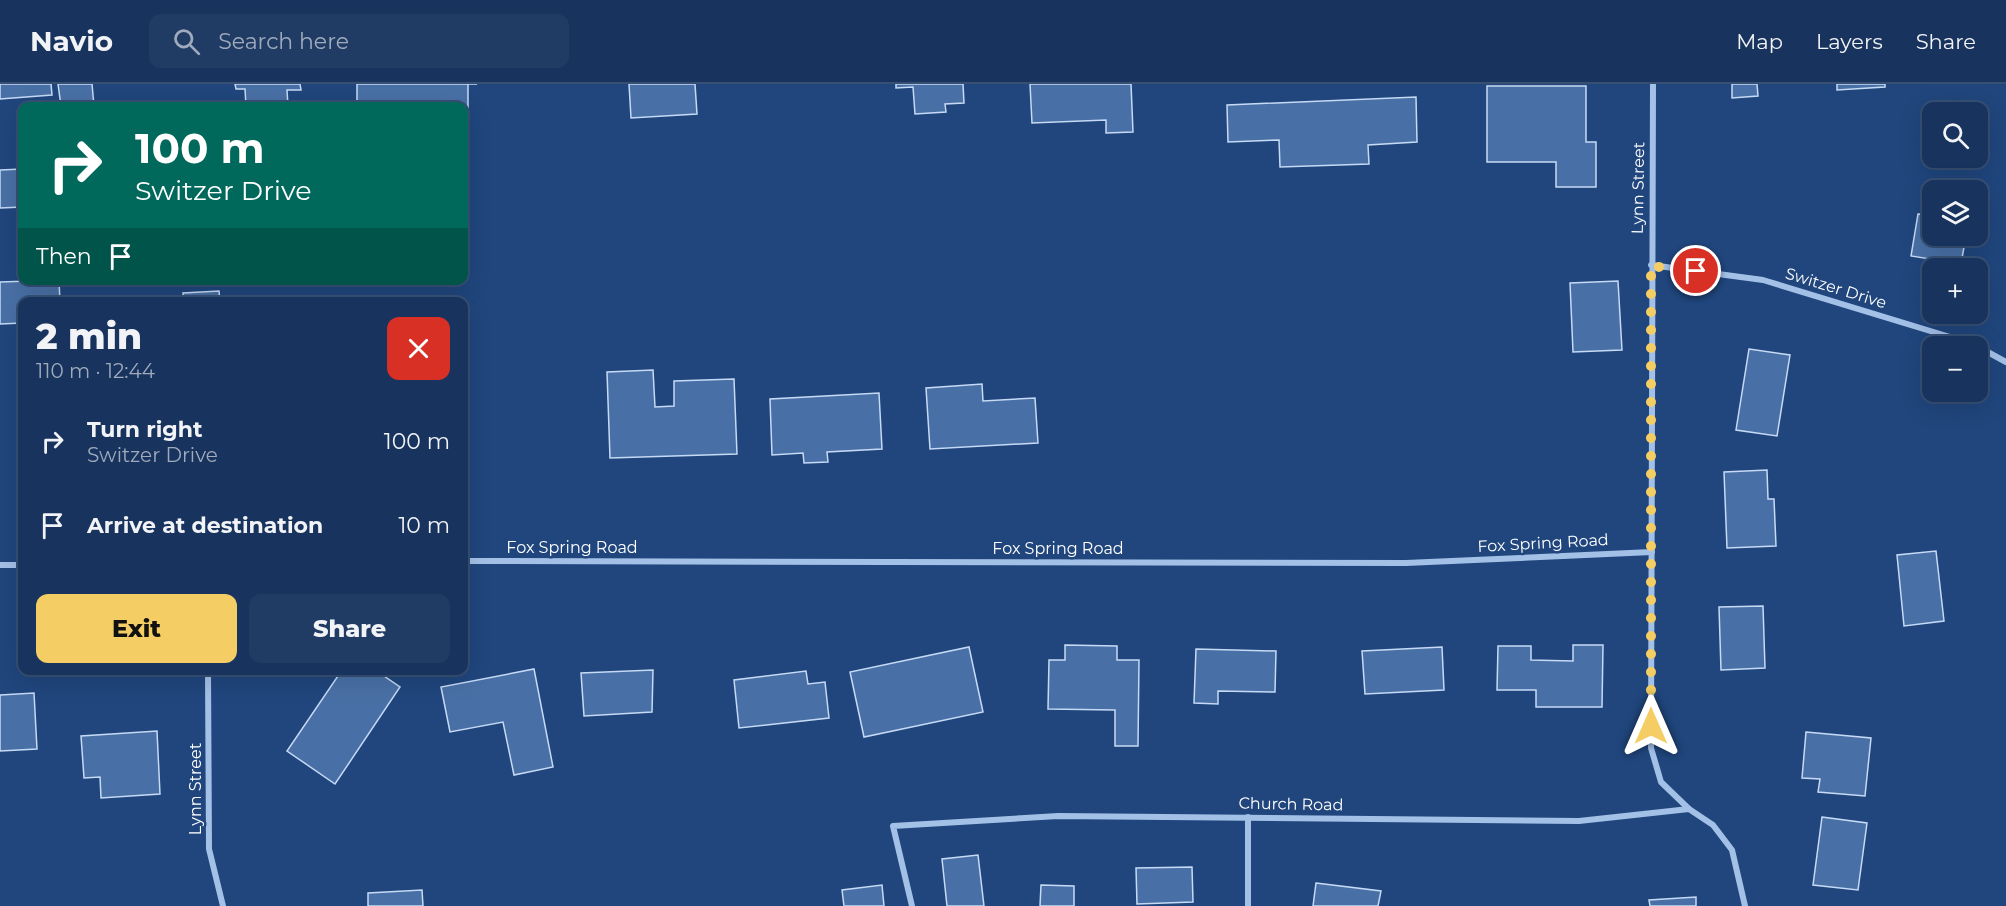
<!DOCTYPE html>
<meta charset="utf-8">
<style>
body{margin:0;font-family:Montserrat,sans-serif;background:#213c64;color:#f1f3f6;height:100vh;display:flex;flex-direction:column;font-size:22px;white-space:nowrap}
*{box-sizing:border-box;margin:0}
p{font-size:20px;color:#9faabc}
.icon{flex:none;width:33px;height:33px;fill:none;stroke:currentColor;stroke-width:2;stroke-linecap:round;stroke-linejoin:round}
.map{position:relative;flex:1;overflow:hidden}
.drawer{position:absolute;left:18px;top:213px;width:450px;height:378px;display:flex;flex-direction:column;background:#18345e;border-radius:12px;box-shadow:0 6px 24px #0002,0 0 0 2px #364f73}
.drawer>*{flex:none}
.guide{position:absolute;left:18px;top:18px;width:450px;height:183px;border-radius:12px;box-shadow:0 6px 24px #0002,0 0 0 2px #364f73;background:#00695c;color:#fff;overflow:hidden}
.fabs{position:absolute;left:1922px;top:18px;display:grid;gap:12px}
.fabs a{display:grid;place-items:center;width:66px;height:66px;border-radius:12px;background:#18345e;box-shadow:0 6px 24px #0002,0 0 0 2px #364f73;font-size:30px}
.pin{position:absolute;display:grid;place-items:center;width:51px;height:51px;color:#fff;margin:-26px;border:3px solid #fff;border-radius:50%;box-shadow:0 2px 6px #0007}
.me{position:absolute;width:66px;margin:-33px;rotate:0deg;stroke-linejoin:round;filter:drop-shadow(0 0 4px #0008)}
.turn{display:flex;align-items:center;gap:21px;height:126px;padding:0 18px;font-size:27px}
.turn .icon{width:78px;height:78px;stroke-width:2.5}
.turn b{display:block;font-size:42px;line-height:51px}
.then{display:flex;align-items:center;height:57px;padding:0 18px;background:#0003;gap:12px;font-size:22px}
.round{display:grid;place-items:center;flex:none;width:63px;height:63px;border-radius:12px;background:#213c64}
.summary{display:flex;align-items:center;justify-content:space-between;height:102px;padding:0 18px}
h1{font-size:36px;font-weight:800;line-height:45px}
.cta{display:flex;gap:12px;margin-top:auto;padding:12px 18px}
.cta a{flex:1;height:69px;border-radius:12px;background:#f4ce64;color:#111;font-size:24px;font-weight:800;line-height:69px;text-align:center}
.cta a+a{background:#213c64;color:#f1f3f6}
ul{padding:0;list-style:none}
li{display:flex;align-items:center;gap:18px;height:84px;padding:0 18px}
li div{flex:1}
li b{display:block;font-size:22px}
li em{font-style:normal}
header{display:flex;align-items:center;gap:36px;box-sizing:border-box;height:84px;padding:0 30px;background:#18345e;border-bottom:2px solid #364f73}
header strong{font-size:28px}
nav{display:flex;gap:33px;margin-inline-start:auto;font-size:21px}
.search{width:420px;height:54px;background:#213c64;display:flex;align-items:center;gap:15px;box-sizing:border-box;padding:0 21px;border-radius:12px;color:#9faabc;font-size:22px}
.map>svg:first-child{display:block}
.building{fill:#4970a6;stroke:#c6daf5;stroke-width:1.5}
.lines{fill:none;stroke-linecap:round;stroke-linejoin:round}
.street{stroke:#a3c0e7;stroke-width:6}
.route{stroke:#f4ce64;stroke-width:10;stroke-dasharray:0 18}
.labels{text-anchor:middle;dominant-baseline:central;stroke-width:5;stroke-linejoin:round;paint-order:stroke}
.street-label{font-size:16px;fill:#fff;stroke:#20467d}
</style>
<header>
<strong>Navio</strong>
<div class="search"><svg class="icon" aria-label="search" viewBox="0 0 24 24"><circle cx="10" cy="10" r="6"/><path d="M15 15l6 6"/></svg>Search here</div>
<nav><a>Map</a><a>Layers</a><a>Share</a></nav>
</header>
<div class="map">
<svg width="2006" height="822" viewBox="0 0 2006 822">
<rect width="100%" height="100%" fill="#20467d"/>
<g class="building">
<path d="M0,0H51L52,11L0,15Z"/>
<path d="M58,0H92L94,22H61Z"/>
<path d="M235,0H300L301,6H287L288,22H246L245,5H236Z"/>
<path d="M357,0H477H468V35H464V22H440V18H414V22H357Z"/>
<path d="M629,0H695L697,30L631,34Z"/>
<path d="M896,0H963L964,19L945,20L946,28L915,30L913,3L896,4Z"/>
<path d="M1030,0H1131L1133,48L1106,49V36L1032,39Z"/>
<path d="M1732,0H1757L1758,12L1732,14Z"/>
<path d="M1837,0H1885V3L1837,6Z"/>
<path d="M1487,2H1586V58H1596V103H1556V78H1487Z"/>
<path d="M1416,13L1417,58L1368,61L1369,80L1280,83L1279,56L1228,58L1227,21Z"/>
<path d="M22,85V123L0,124V86Z"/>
<path d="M1918,130L1932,132V152H1966L1961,180L1911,172Z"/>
<path d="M59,196L60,218H22V239L0,240V198Z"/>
<path d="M1618,197L1622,266L1573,268L1570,199Z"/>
<path d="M219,207L220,218H184L183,209Z"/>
<path d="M1749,265L1790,271L1777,352L1736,346Z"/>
<path d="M653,286L655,323L674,322V297L734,295L737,370L610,374L607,288Z"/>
<path d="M982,300L983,317L1035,314L1038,359L930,365L926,304Z"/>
<path d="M879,309L882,365L827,368L828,378L804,379L803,369L772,371L770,315Z"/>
<path d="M1767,386L1768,415H1774L1776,462L1727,464L1724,388Z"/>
<path d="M1936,467L1944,537L1904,542L1897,471Z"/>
<path d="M1763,522L1765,584L1721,586L1719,523Z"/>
<path d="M1065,561L1117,562V576H1139L1138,662H1115V626L1048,625L1049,576H1065Z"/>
<path d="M1573,561H1603L1602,623H1536V606H1497L1498,562H1531V576L1573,577Z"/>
<path d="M969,563L983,628L864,653L850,588Z"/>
<path d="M1442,563L1444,606L1365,610L1362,567Z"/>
<path d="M1196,565L1276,567L1275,608L1218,607V620L1194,619Z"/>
<path d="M534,585L553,683L514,691L503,638L450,648L441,603Z"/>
<path d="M342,586H375L400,603L335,700L287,667Z"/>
<path d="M653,586L652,628L584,632L581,589Z"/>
<path d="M806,587L808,600L825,598L829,634L739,644L734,596Z"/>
<path d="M34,609L37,665L0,667V611Z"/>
<path d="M157,647L160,710L101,714L100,693L84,694L81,652Z"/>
<path d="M1806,648L1871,654L1865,712L1818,708L1820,695L1802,694Z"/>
<path d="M1822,733L1867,739L1858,806L1813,801Z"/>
<path d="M978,771L984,822H947L942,775Z"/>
<path d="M1192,783L1193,818L1137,820L1136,784Z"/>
<path d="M1316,799L1381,807L1378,822H1313Z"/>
<path d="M882,801L884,822H844L842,806Z"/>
<path d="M1041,801L1074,802V822H1040Z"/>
<path d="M422,806L423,822H368V809Z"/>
<path d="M1696,813V822H1650L1649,816Z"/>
</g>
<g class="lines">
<g class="street">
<path d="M1653,0L1651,664L1661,698L1689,725L1713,741L1732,766L1745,822"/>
<path d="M1651,181L1763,196L1973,260L2006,278"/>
<path d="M464,477L1406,479L1652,468"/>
<path d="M0,481H22"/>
<path d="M208,586L209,765L223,822"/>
<path d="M1248,733V822"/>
<path d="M912,822L893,742L1058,732L1579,737L1689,725"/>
</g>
</g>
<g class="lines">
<path class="route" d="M1651,642V182L1696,187"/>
</g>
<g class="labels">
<g class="street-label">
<text transform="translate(1638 104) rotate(-89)">Lynn Street</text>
<text transform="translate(1836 204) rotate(17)">Switzer Drive</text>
<text transform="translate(1543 459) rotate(-3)">Fox Spring Road</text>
<text x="572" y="463">Fox Spring Road</text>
<text x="1058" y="464">Fox Spring Road</text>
<text transform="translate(195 705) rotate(-90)">Lynn Street</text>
<text transform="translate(1291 720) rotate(1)">Church Road</text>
</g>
</g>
</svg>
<div class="fabs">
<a><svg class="icon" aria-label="search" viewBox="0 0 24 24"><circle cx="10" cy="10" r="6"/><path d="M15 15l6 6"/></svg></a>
<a><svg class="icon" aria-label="layers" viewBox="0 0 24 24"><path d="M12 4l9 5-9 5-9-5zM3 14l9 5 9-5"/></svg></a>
<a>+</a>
<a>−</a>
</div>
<div class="pin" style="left:1696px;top:187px;background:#d93025"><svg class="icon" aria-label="arrive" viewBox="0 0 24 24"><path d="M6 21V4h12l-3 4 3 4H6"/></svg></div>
<svg class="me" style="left:1651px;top:642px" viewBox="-20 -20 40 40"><path d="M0-17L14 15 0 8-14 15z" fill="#f4ce64" stroke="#fff" stroke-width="4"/></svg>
<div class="guide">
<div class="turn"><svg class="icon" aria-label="right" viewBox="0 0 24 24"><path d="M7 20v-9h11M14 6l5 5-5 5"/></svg><div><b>100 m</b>Switzer Drive</div></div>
<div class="then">Then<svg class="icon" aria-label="arrive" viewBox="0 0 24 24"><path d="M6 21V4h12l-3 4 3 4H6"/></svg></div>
</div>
<section class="drawer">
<div class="summary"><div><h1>2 min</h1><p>110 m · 12:44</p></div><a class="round" style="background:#d93025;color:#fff"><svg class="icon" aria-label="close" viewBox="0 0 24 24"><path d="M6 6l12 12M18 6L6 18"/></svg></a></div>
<ul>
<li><svg class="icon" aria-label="right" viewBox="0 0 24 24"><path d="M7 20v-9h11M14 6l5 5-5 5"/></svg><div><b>Turn right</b><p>Switzer Drive</p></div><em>100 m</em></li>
<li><svg class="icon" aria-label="arrive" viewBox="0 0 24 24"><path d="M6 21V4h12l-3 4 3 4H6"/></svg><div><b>Arrive at destination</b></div><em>10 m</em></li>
</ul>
<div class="cta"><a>Exit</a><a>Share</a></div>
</section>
</div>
